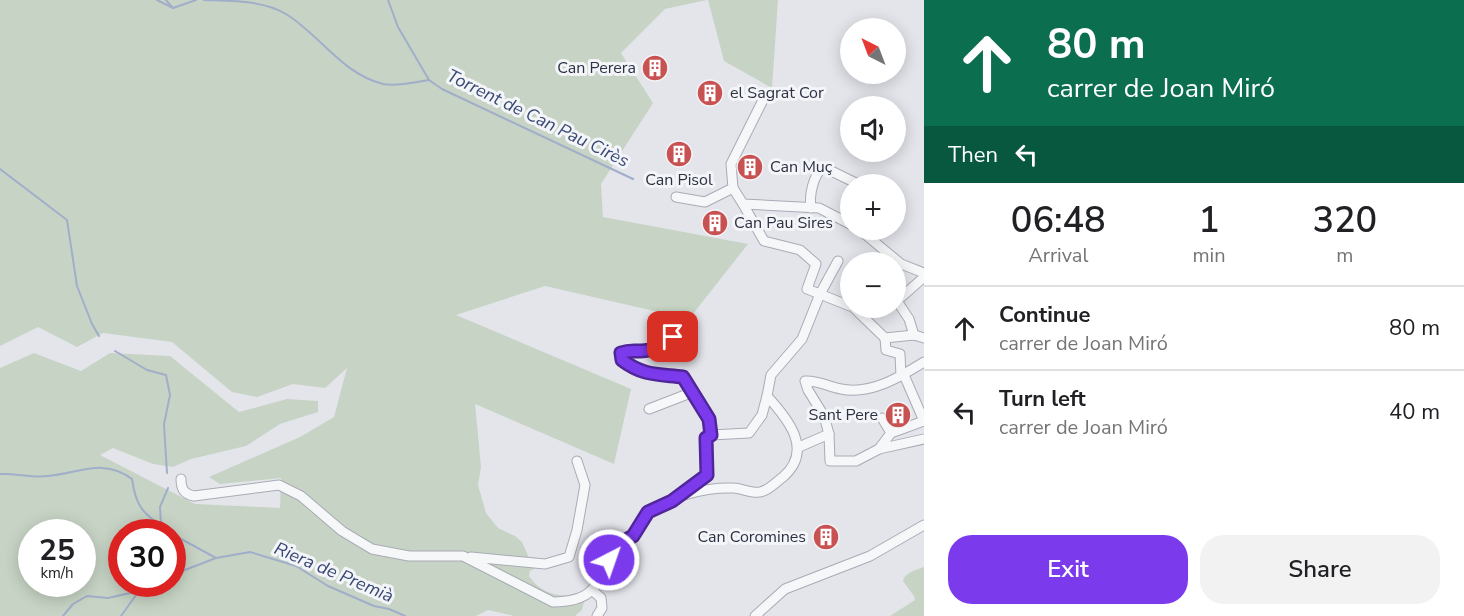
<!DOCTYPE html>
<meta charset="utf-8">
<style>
body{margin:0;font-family:"Nunito Sans",sans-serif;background:#f2f2f2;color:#202124;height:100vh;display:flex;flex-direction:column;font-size:22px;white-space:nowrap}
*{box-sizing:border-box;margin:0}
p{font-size:20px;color:#757577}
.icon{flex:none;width:33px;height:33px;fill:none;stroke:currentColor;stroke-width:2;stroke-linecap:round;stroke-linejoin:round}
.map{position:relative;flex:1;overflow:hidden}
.side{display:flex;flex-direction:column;background:#fff;width:540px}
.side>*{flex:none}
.guide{background:#0b6e4f;color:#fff;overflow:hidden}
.needle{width:39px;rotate:318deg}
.fabs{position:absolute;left:840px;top:18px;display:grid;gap:12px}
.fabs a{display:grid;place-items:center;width:66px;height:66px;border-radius:50%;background:#fff;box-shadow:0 3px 15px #0003;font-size:30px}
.speed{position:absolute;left:18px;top:519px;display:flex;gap:12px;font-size:30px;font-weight:700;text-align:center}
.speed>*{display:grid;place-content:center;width:78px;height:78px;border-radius:50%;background:#fff;box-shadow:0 3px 15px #0003;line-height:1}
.speed small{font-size:15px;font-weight:400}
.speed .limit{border:9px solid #d22;background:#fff;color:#111}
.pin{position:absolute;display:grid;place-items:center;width:51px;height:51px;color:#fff;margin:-26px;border-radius:12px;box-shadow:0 3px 9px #0006}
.me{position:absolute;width:66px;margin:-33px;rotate:41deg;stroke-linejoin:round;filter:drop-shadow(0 0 4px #0008)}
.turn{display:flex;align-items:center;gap:21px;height:126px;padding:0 24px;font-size:27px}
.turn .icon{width:78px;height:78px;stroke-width:2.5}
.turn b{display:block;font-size:42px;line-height:51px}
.then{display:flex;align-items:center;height:57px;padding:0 24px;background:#0003;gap:12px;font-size:22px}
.eta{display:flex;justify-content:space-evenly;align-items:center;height:102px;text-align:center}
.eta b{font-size:36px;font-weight:600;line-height:42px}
.button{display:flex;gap:12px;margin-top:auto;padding:12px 24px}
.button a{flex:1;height:69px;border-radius:24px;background:#7c3aed;color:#fff;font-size:24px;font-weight:600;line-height:69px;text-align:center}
.button a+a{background:#f2f2f2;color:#202124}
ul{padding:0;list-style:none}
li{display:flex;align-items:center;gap:18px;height:84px;padding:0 24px;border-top:2px solid #e0e0e0}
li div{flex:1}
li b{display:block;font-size:22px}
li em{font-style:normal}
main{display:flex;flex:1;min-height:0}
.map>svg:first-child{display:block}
.green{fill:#c7d4c5;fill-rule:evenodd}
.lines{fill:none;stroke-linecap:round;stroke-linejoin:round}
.stream{stroke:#a1aec9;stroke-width:2}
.minor-casing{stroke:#a9abb5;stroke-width:11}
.minor{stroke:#f6f7f9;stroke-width:9}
.route-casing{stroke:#51269a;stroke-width:15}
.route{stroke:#7c3aed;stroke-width:10}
.labels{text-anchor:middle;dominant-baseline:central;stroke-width:6;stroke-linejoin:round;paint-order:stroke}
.poi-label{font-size:16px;fill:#2c3143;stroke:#f4f5f8;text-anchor:end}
.water-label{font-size:18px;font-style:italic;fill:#384975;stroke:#f4f5f8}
</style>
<main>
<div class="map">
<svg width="924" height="616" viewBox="0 0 924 616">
<rect width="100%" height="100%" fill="#e4e5eb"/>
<g class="green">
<path d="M0,0H707L665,9L621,53L653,103L601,184L603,217L748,244L689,319L545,286L456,315L631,389L614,464L475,404L481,467L478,485L486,513L498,528L515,536L522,542L534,569L530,571L529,576C538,591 560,600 576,593L584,602L582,610L575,616H514L488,610L476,616H0V368L34,353L81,371L110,353L170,356L239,412L287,399L318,401V412L280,424L246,446L191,459L173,467L153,464L113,448L100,455L195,504L280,508L281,478L220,484L209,477L300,437L334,417L347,368L325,388L293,384L257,397L232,392L172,342L103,333L77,347L38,327L0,346ZM32,532H82V584H32ZM122,532H172V584H122Z"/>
<path d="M708,0H778L772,88L724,61Z"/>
<path d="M924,567V616H890L915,600L914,596L903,581C905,572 916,570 924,567Z"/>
</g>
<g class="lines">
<g class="stream">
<path d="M157,0L173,8L196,0"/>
<path d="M166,0L172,7"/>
<path d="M204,0C231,1 263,0 286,14C320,35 342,74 383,84C397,87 415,82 429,80L442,89L633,179"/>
<path d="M388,0L398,27L429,80"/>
<path d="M0,169L67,220L77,286L92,324L99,336"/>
<path d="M115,351L147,370L166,375L170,395L164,424L167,473"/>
<path d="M0,474C16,473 31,478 47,476C78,474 103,457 132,479C136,510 146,515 169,532"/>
<path d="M161,525L160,507L168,488"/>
<path d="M172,534L216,558"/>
<path d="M172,575L216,558L250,552L296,566L328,586L374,606L389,609L405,616"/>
<path d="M63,616L73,604L87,596L108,598L139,591L154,584"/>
<path d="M121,616L139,591"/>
</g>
<defs>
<g id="minor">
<path d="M762,102L731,164L733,188L743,204L819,208L850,224"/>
<path d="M676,197L705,202L733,188"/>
<path d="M743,204L764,241L800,250L816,264L807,289L850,306"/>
<path d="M811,208C809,195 813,176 823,167L858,184"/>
<path d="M860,230L901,264L924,273"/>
<path d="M854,308L885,338L914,335L924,338"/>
<path d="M914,335L909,319L897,301L924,277"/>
<path d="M885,338L886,350L900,354L901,376"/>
<path d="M904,375L924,421"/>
<path d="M649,409L693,392"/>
<path d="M882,418L891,433"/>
<path d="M829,434L830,461H856L879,449L924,439"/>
<path d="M711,435L749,433L762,415L767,396"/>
<path d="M799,447L829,434L824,416L808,390L805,381C818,380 829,387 841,389C871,395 900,377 924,362"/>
<path d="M879,449L891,433L924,421"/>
<path d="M181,479C181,489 184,494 194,496L279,485L301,496L342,531L372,549L409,556H463L553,602C603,601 594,578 616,547C621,541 630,539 634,533C639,526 643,515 650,511C673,496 705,487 733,488C741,488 752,494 760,492C768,491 776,482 783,477C814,450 788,419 767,396L771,375L802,339L820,294L838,261"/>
<path d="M681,494L707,475L706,438L711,435L709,419L683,377L645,373L635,370L622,360L621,353C631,350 640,353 650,350C663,347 673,336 685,330"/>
<path d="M471,557L545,564L569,557L577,530L585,485L577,461"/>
<path d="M593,591L601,598L602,608L597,616"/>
<path d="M755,616L785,589L870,556L924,525"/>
</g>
</defs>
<use href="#minor" class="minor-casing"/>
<use href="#minor" class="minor"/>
</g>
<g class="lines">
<defs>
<path id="route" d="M609,560L617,545L633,536L648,512L672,501L707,475L706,438L711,435L709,419L683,377C658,374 643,376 622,360L621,353C629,350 632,351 641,351C653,351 663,344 673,337"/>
</defs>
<use href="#route" class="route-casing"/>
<use href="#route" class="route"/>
</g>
<defs>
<symbol id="building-disc" viewBox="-11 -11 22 22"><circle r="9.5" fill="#c85251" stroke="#f4f5f8"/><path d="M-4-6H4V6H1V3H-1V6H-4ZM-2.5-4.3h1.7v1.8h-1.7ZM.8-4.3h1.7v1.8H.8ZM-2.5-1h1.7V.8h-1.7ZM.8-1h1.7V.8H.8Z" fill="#fff"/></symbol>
</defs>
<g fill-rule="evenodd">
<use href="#building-disc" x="640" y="53" width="30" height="30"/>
<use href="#building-disc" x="695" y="78" width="30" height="30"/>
<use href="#building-disc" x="664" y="139" width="30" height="30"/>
<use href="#building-disc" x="735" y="152" width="30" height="30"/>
<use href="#building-disc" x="700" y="208" width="30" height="30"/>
<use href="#building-disc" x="883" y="400" width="30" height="30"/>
<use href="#building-disc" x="811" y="522" width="30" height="30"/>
</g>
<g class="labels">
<g class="poi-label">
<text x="636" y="68">Can Perera</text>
<text x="730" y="93" text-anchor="start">el Sagrat Cor</text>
<text x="770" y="167" text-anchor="start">Can Muç</text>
<text x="679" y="180" text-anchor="middle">Can Pisol</text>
<text x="734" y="223" text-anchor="start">Can Pau Sires</text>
<text x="878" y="415">Sant Pere</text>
<text x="806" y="537">Can Coromines</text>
</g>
<g class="water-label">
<text transform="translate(538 118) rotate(26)">Torrent de Can Pau Cirès</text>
<text transform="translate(334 572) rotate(23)">Riera de Premià</text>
</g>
</g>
</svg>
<div class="fabs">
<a><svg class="needle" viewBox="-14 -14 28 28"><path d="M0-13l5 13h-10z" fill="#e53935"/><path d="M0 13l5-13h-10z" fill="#757577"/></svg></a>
<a><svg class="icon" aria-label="sound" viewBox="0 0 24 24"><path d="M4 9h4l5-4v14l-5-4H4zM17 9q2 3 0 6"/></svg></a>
<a>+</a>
<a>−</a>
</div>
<div class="speed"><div>25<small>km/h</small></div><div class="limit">30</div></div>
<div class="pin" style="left:673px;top:337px;background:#d93025"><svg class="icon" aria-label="arrive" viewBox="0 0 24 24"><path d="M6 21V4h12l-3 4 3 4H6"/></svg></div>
<svg class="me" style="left:609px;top:560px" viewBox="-20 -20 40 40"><circle r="17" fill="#7c3aed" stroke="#fff" stroke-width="3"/><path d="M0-11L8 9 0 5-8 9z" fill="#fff"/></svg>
</div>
<section class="side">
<div class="guide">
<div class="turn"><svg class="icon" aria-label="ahead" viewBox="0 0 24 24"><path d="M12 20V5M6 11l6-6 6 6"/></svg><div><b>80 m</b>carrer de Joan Miró</div></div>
<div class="then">Then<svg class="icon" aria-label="left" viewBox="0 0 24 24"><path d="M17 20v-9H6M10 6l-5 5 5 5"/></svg></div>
</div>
<div class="eta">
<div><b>06:48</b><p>Arrival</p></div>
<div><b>1</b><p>min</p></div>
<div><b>320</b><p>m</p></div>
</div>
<ul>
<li><svg class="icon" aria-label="ahead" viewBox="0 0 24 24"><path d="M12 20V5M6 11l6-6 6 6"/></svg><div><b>Continue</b><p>carrer de Joan Miró</p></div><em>80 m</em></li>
<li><svg class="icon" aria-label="left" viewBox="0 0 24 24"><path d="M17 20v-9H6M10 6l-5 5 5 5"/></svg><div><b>Turn left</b><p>carrer de Joan Miró</p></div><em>40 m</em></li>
</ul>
<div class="button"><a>Exit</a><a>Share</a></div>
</section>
</main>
